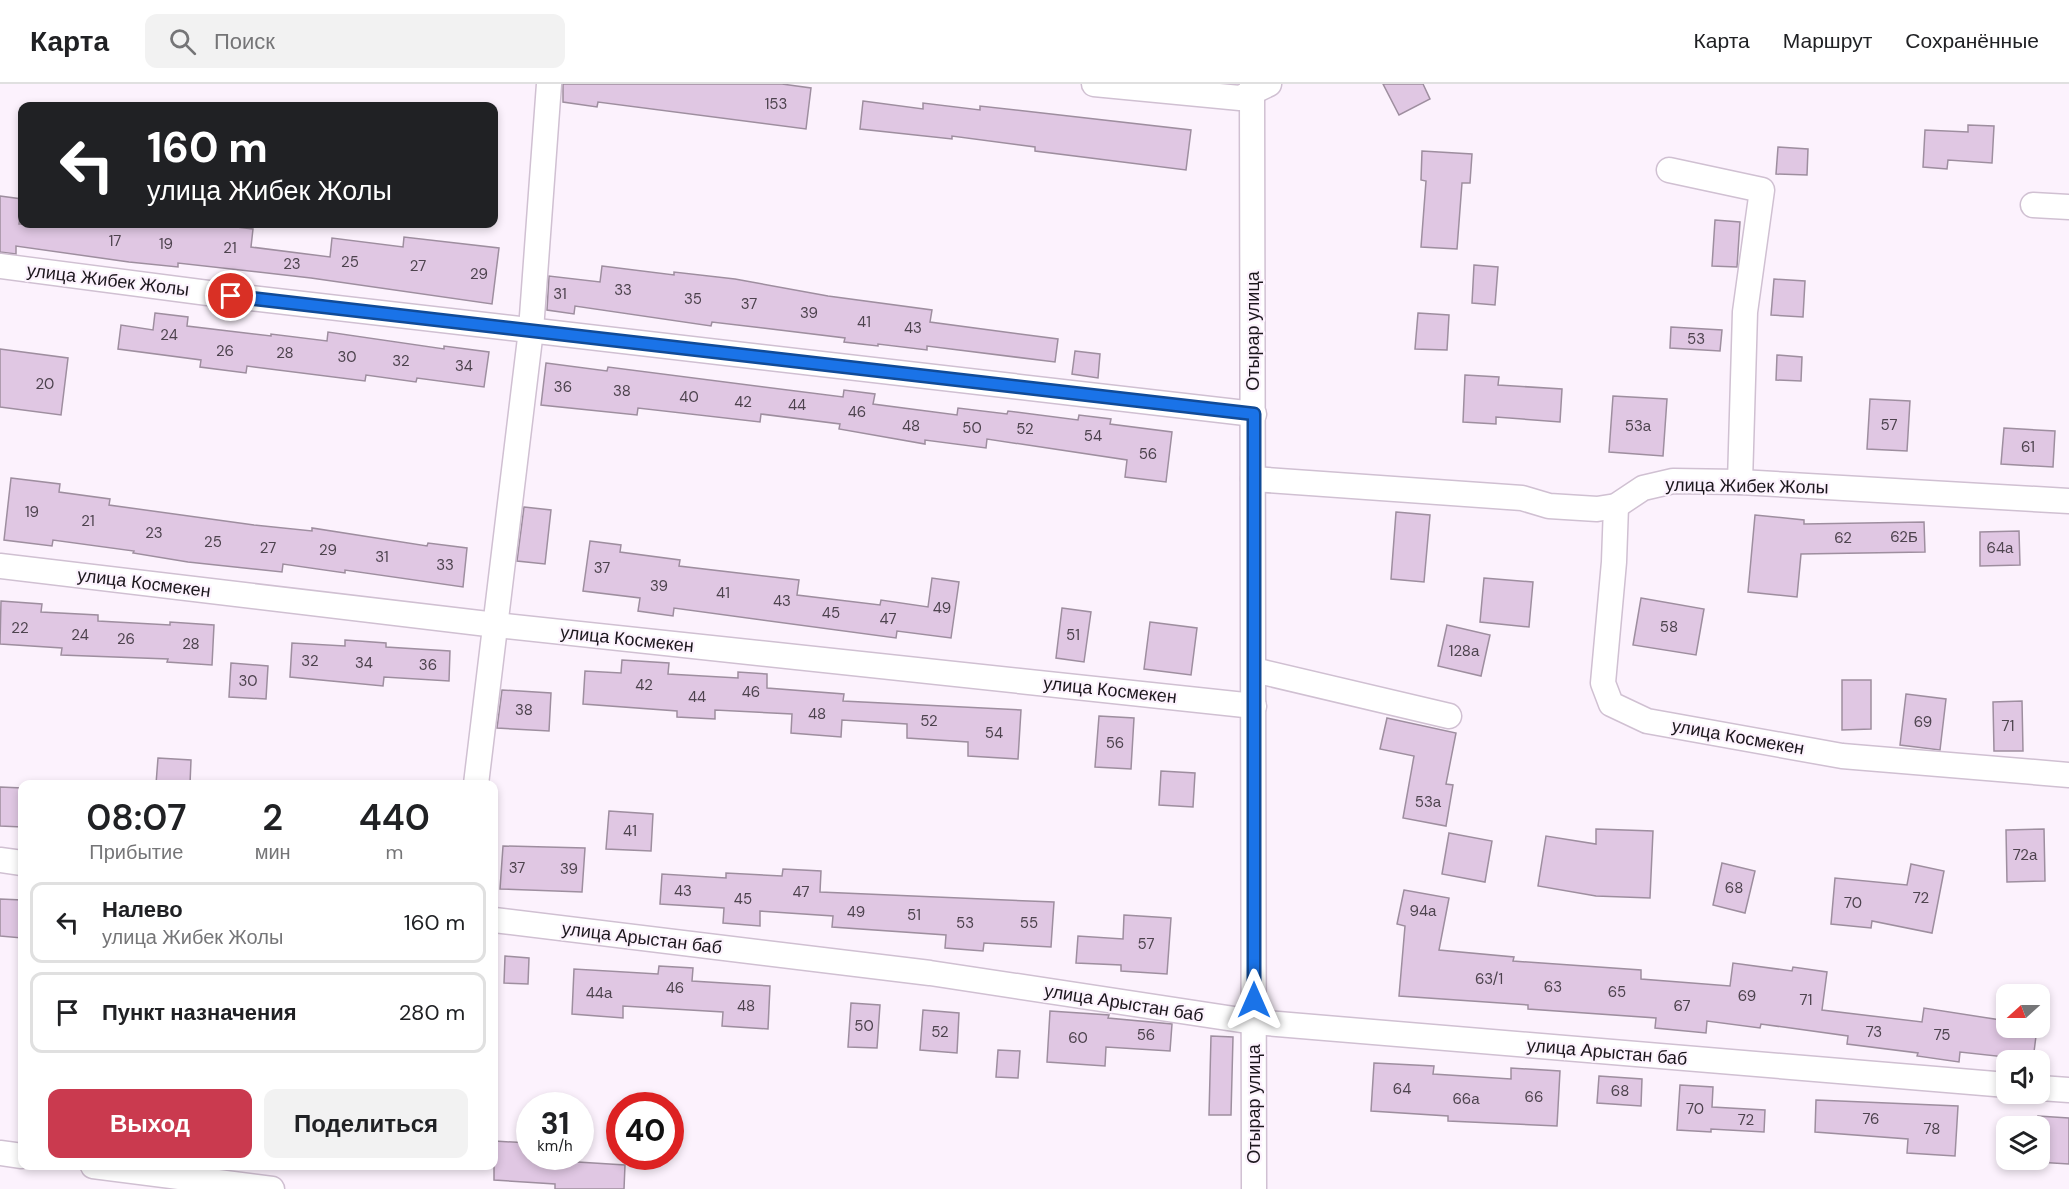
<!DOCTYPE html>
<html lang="ru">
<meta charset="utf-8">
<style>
body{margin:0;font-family:"DM Sans",sans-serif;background:#f2f2f2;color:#202124;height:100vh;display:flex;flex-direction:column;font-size:22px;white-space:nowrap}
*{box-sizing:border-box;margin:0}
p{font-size:20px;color:#757577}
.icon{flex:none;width:33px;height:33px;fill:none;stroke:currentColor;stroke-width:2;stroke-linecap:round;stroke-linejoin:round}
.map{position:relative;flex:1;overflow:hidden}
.drawer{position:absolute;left:18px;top:696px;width:480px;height:390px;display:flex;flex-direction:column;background:#fff;border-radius:12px;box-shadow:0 3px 9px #0003}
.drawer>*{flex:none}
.hud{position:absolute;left:18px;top:18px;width:480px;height:126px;border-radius:12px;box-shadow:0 3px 9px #0003;background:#202124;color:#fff;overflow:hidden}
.needle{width:39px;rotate:249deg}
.tools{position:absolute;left:1996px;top:900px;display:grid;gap:12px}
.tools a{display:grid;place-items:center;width:54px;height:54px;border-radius:12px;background:#fff;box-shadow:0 3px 9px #0003;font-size:30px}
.speed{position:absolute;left:516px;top:1008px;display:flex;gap:12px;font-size:30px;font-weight:700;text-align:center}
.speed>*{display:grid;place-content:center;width:78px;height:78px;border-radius:50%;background:#fff;box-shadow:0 3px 9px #0003;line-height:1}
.speed small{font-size:15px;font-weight:400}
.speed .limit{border:9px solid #d22;background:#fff;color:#111}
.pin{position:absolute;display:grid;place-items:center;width:51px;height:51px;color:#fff;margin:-26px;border:3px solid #fff;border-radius:50%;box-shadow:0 2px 6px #0007}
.me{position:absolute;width:66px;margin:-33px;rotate:0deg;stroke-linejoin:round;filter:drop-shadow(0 0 4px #0008)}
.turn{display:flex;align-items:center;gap:21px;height:126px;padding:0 30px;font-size:27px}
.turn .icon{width:78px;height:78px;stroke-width:2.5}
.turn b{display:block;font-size:42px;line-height:51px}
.eta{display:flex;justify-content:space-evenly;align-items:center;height:102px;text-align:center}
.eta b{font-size:36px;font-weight:600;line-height:42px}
.action{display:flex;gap:12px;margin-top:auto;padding:12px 30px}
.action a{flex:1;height:69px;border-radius:12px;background:#ca3a4f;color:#fff;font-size:24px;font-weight:600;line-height:69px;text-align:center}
.action a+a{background:#f2f2f2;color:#202124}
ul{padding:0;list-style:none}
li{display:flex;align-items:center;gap:18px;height:81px;margin:0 12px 9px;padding:0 18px;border:3px solid #e0e0e0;border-radius:12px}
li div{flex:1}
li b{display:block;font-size:22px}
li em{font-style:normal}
header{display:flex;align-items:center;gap:36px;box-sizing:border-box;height:84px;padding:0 30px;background:#fff;border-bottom:2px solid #e0e0e0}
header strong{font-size:28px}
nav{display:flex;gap:33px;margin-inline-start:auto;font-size:21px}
.search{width:420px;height:54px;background:#f2f2f2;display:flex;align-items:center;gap:15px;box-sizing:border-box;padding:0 21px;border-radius:12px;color:#757577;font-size:22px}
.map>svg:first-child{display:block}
.building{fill:#e0c7e3;stroke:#9e8e9f;stroke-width:1.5}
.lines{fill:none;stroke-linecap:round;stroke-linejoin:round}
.minor-casing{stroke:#d0c0d2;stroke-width:27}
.minor{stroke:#fff;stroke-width:24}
.route-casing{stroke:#114b97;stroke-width:15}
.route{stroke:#1a73e8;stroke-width:10}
.labels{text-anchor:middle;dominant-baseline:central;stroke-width:4.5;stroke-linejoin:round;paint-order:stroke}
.number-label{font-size:15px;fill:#4d434e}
.street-label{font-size:18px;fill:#1c171d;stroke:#fcf2fd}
</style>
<header>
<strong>Карта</strong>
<div class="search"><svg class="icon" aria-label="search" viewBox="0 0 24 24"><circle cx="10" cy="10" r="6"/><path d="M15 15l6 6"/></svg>Поиск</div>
<nav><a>Карта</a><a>Маршрут</a><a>Сохранённые</a></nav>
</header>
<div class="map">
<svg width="2069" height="1105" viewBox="0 0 2069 1105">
<rect width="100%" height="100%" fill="#fcf2fd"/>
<g class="building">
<path d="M563,0H782L811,4L806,45L598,18L597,23L563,18Z"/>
<path d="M1383,0H1423L1430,15L1399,31Z"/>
<path d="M863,17L923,25V19L980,26V22L1191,46L1186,86L1035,67V63L952,52V55L860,45Z"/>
<path d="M1968,41L1994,42L1992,79L1948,76L1947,85L1923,83L1925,46L1968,48Z"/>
<path d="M1778,63L1808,65L1807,91L1776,90Z"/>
<path d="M1422,67L1472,70L1470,99H1462L1457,165L1421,163L1426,97L1421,96Z"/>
<path d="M0,112L22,115L19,140H211L253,145L251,163L330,173L332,154L403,163L404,153L499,164L492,220L311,194L178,179V183L129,178L16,162V170L0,168Z"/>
<path d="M1715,136L1740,138L1737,183L1712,182Z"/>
<path d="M1474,181L1498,183L1495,221L1472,219Z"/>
<path d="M602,182L674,191V188L735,195L828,212L932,226L930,238L1058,255L1055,278L927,262V266L878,260V262L844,258L845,254L763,244L712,238L711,242L575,222L574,230L547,226L549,192L600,198Z"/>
<path d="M1774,195L1805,197L1803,233L1771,231Z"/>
<path d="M155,229L188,233L187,242L271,252V250L327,257L328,248L444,265V262L489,268L484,303L417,294L416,298L366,291L365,297L247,282L246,289L200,283L201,276L118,265L121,241L153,246Z"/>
<path d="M1418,229L1449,231L1447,266L1415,265Z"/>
<path d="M1671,243L1722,246L1720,267L1670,264Z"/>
<path d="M0,265L68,274L61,331L0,323Z"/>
<path d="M1075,267L1100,270L1098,294L1072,290Z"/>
<path d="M1777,271L1802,273L1801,297L1776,296Z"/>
<path d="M546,279L607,287L608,283L843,313L844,306L875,310L873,320L957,331L958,324L1007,330L1008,327L1078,336L1079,331L1111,335L1110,340L1172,348L1166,398L1125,393L1127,376L987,355L986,364L925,356V360L839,345L840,340L761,330L760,338L638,324L637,331L541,321Z"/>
<path d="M1465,291L1499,293L1498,301L1562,305L1560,338L1496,333V340L1463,338Z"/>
<path d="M1613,312L1667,315L1663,372L1609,368Z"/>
<path d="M1870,315L1910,317L1907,367L1867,365Z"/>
<path d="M2004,344L2055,347L2053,383L2001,380Z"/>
<path d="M11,394L60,400L59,408L110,415L109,421L254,441L312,447V444L427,462L428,459L467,464L463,503L345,486V489L283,480L282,488L188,478L133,469L134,467L53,456L52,462L4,456Z"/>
<path d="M524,423L551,426L545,480L517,477Z"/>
<path d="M1396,428L1430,431L1424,498L1391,495Z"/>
<path d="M1755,431L1804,436V440L1924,438L1925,468L1801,470L1797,513L1748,508Z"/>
<path d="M2019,447L2020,481L1980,482V448Z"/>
<path d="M590,457L621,461L620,468L680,476L679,482L799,496L797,511L880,521L881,516L928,523L932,494L959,498L951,554L897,547L896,554L674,524L673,532L638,527L640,514L583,507Z"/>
<path d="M1484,494L1533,498L1529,543L1480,538Z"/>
<path d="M1641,514L1704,525L1696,571L1633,561Z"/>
<path d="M1,517L42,520L41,528L98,531V537L170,541V538L214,541L212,581L167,578L168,575L61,571L62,564L0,560Z"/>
<path d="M1062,524L1091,528L1084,578L1056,574Z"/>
<path d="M1150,538L1197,544L1191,591L1144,585Z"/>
<path d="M1447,541L1490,551L1481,592L1438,582Z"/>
<path d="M345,556L386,559V563L450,567L449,597L384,593L383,602L290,593L292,559L345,562Z"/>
<path d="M622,576L669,579L668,590L738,594V588L767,590V604L844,610L843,617L1021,626L1018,675L968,672V658L907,654V640L842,636L841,653L791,649L792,630L715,626V635L677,633V627L583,620L585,587L621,589Z"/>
<path d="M231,579L268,582L266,615L229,613Z"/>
<path d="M1842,596H1871V645L1842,646Z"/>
<path d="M502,606L551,609L549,647L497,644Z"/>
<path d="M1906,610L1946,615L1940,666L1900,661Z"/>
<path d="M2022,617L2023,667H1994L1993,618Z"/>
<path d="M1099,632L1134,634L1131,685L1095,683Z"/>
<path d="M1387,634L1456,649L1446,700L1453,701L1446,742L1403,734L1414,672L1380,665Z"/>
<path d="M158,674L191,676L190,700H156Z"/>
<path d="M1161,687L1195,689L1193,723L1159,721Z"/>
<path d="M0,703L22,704V743L0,742Z"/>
<path d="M609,727L653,730L651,767L606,765Z"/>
<path d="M1596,745L1653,747L1650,814L1596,812L1538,802L1546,752L1596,760Z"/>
<path d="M2044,745L2045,797L2007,798L2006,746Z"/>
<path d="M1449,749L1492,757L1485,798L1442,790Z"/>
<path d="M503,762L585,764L582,808L500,805Z"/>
<path d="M1722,779L1755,787L1745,829L1713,821Z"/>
<path d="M1911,780L1944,787L1932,849L1872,837L1871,844L1831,840L1835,794L1907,801Z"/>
<path d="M783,785L821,787L820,808L1054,818L1051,863L984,859L983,867L945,864L946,851L832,843L833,832L760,827V842L723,839L724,824L660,820L662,790L726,794V789L782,792Z"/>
<path d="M1404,806L1449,814L1439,866L1514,873L1513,877L1641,886V895L1730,902L1733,879L1792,887L1793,883L1827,888L1822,926L1922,938L1924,924L2007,937V944H2037L2033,976L1960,968L1959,978L1917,972L1918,969L1847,960L1848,952L1761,940L1760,944L1707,937L1706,949L1655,944L1656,934L1528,925V921L1399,912L1405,842L1397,840Z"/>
<path d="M0,815L22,816V854L0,852Z"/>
<path d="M1124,831L1171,834L1167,890L1121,887V881L1076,879L1078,852L1123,855Z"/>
<path d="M505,872L529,874L528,900L504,899Z"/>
<path d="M659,882L693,884L692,897L770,902L768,945L722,942L723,928L623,922V934L572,930L574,885L658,890Z"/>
<path d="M851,919L880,921L877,964L848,963Z"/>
<path d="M923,926L959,929L957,969L920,966Z"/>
<path d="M1050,927L1109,931L1108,934L1172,940L1170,967L1106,963L1105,982L1047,978Z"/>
<path d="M1211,952L1233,953L1231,1031H1209Z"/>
<path d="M998,966L1020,967L1018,994L996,993Z"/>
<path d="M1374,979L1434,982L1433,990L1511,995V984L1560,987L1557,1042L1448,1037V1032L1371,1027Z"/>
<path d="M1599,992L1642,995L1641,1022L1597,1019Z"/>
<path d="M1680,1001L1713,1003L1712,1023L1765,1026L1764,1048L1711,1045V1048L1677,1046Z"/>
<path d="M1816,1016L1958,1022L1955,1072L1907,1069L1908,1055L1815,1048Z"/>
<path d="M2038,1032L2069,1034V1080L2036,1078L2040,1076Z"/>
<path d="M494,1057L530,1059V1072H546V1076L625,1081L624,1105H555V1100L494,1096Z"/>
</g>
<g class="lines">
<defs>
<g id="minor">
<path d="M1094,0L1240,14L1269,0"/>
<path d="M1252,0L1254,1105"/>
<path d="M1669,86L1762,106L1745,228L1740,398"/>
<path d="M2033,121L2069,123"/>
<path d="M0,182L208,209L1254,330"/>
<path d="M1253,395L1522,414L1549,422L1597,425L1616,422L1643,404L1673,397L1740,398L2069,417"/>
<path d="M1616,422L1614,478L1603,599L1611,620L1647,637L1842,672L2069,691"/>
<path d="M0,482L496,541L1254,622"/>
<path d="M1254,586L1449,632"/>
<path d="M476,700L531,246L549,0"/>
<path d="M0,776L22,779"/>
<path d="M494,836L930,889L1254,938L2007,1001"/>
<path d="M2040,1004L2069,1006"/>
<path d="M0,1069L22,1072"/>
<path d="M93,1082L272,1105"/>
</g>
</defs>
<use href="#minor" class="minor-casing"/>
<use href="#minor" class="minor"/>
</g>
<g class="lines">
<defs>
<path id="route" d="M231,212L1254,330V916"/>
</defs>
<use href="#route" class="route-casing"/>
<use href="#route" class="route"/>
</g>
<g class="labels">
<g class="number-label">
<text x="776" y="20">153</text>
<text x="115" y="157">17</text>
<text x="166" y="160">19</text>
<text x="230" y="164">21</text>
<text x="350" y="178">25</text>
<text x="292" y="180">23</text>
<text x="418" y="182">27</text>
<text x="479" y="190">29</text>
<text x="623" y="206">33</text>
<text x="560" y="210">31</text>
<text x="693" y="215">35</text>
<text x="749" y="220">37</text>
<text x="809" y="229">39</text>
<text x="864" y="238">41</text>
<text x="913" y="244">43</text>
<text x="169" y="251">24</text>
<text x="1696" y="255">53</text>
<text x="225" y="267">26</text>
<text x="285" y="269">28</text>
<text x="347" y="273">30</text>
<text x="401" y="277">32</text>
<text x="464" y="282">34</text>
<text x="45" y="300">20</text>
<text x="563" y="303">36</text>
<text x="622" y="307">38</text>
<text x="689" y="313">40</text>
<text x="743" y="318">42</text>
<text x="797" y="321">44</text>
<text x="857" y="328">46</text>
<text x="1889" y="341">57</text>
<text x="911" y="342">48</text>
<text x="1638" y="342">53а</text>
<text x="972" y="344">50</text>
<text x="1025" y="345">52</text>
<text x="1093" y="352">54</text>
<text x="2028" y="363">61</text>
<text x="1148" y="370">56</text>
<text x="32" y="428">19</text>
<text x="88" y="437">21</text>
<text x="154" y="449">23</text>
<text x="1904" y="453">62Б</text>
<text x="1843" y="454">62</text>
<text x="213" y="458">25</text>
<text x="268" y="464">27</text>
<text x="2000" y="464">64а</text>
<text x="328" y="466">29</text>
<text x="382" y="473">31</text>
<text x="445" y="481">33</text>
<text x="602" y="484">37</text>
<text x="659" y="502">39</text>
<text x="723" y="509">41</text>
<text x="782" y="517">43</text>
<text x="942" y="524">49</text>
<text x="831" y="529">45</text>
<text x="888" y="535">47</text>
<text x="1669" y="543">58</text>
<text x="20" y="544">22</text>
<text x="80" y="551">24</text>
<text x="1073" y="551">51</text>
<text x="126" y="555">26</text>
<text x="191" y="560">28</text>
<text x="1464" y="567">128а</text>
<text x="310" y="577">32</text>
<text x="364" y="579">34</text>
<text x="428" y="581">36</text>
<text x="248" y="597">30</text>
<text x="644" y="601">42</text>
<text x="751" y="608">46</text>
<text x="697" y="613">44</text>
<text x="524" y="626">38</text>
<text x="817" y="630">48</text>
<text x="929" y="637">52</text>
<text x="1923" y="638">69</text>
<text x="2008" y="642">71</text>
<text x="994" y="649">54</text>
<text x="1115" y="659">56</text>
<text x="1428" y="718">53а</text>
<text x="630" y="747">41</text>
<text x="2025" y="771">72а</text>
<text x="517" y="784">37</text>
<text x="569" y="785">39</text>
<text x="1734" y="804">68</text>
<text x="683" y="807">43</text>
<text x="801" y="808">47</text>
<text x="1921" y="814">72</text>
<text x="743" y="815">45</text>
<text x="1853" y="819">70</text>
<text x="1423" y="827">94а</text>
<text x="856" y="828">49</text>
<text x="914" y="831">51</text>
<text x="965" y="839">53</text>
<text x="1029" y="839">55</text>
<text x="1146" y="860">57</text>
<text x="1489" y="895">63/1</text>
<text x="1553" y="903">63</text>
<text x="675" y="904">46</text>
<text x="1617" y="908">65</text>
<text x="599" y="909">44а</text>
<text x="1747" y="912">69</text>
<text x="1806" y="916">71</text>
<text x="746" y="922">48</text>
<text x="1682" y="922">67</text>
<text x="864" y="942">50</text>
<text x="940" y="948">52</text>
<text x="1874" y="948">73</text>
<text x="1146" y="951">56</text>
<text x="1942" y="951">75</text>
<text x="1078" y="954">60</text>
<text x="1402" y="1005">64</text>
<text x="1620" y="1007">68</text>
<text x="1534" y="1013">66</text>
<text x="1466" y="1015">66а</text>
<text x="1695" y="1025">70</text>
<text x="1871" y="1035">76</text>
<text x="1746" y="1036">72</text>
<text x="1932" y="1045">78</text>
</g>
<g class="street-label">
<text transform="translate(108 196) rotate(7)">улица Жибек Жолы</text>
<text transform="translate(1253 247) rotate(-90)">Отырар улица</text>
<text transform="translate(1747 402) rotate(1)">улица Жибек Жолы</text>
<text transform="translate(144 499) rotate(7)">улица Космекен</text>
<text transform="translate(627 555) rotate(6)">улица Космекен</text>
<text transform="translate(1110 606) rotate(6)">улица Космекен</text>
<text transform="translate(1738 653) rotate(10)">улица Космекен</text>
<text transform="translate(642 854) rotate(7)">улица Арыстан баб</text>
<text transform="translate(1124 919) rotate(9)">улица Арыстан баб</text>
<text transform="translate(1607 968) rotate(5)">улица Арыстан баб</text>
<text transform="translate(1254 1020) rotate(-90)">Отырар улица</text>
</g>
</g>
</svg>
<div class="tools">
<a><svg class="needle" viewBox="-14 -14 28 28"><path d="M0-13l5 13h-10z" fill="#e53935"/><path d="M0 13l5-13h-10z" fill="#757577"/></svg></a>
<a><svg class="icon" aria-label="sound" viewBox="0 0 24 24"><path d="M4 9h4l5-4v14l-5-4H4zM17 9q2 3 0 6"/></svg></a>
<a><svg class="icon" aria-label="layers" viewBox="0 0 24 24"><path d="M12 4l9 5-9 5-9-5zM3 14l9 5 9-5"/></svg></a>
</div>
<div class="speed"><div>31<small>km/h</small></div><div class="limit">40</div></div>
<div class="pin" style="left:231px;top:212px;background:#d93025"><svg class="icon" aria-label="arrive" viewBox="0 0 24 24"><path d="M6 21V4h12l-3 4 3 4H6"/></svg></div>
<svg class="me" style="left:1254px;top:916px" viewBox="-20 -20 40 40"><path d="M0-17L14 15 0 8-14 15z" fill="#1a73e8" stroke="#fff" stroke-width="4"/></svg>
<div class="hud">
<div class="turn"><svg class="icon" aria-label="left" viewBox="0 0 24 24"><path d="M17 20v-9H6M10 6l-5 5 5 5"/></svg><div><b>160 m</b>улица Жибек Жолы</div></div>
</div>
<section class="drawer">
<div class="eta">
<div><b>08:07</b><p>Прибытие</p></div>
<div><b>2</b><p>мин</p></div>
<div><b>440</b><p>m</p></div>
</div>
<ul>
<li><svg class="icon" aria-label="left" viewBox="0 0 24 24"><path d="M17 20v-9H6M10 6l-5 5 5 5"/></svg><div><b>Налево</b><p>улица Жибек Жолы</p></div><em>160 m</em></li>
<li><svg class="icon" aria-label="arrive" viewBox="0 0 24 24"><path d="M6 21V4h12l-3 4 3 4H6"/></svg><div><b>Пункт назначения</b></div><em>280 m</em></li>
</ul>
<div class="action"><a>Выход</a><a>Поделиться</a></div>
</section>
</div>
